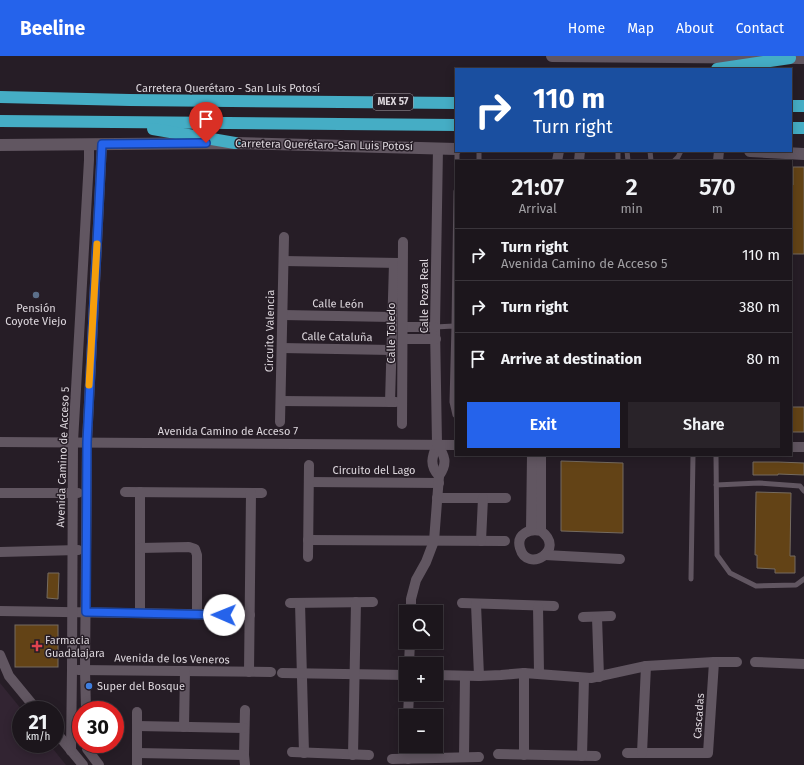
<!DOCTYPE html>
<meta charset="utf-8">
<style>
body{margin:0;font-family:"Fira Sans",sans-serif;background:#292329;color:#f1f3f6;height:100vh;display:flex;flex-direction:column;font-size:15px;white-space:nowrap}
*{box-sizing:border-box;margin:0}
p{font-size:13px;color:#a09fa3}
.icon{flex:none;width:22px;height:22px;fill:none;stroke:currentColor;stroke-width:2;stroke-linecap:round;stroke-linejoin:round}
.map{position:relative;flex:1;overflow:hidden}
.sheet{position:absolute;left:455px;top:104px;width:337px;height:296px;display:flex;flex-direction:column;background:#1c161c;border-radius:0px;box-shadow:0 2px 10px #0003,0 0 0 1px #3a353b}
.sheet>*{flex:none}
.top-card{position:absolute;left:455px;top:12px;width:337px;height:84px;border-radius:0px;box-shadow:0 2px 10px #0003,0 0 0 1px #3a353b;background:#1a4fa0;color:#fff;overflow:hidden}
.fabs{position:absolute;left:399px;top:549px;display:grid;gap:8px}
.fabs a{display:grid;place-items:center;width:44px;height:44px;border-radius:0px;background:#1c161c;box-shadow:0 2px 10px #0003,0 0 0 1px #3a353b;font-size:20px}
.speed{position:absolute;left:12px;top:645px;display:flex;gap:8px;font-size:20px;font-weight:700;text-align:center}
.speed>*{display:grid;place-content:center;width:52px;height:52px;border-radius:50%;background:#1c161c;box-shadow:0 2px 10px #0003,0 0 0 1px #3a353b;line-height:1}
.speed small{font-size:10px;font-weight:400}
.speed .limit{border:6px solid #d22;background:#fff;color:#111}
.pin{position:absolute;display:grid;place-items:center;width:34px;height:34px;color:#fff;margin:-41px -17px;border-radius:50% 50% 50% 0;rotate:-45deg;box-shadow:0 0 4px #0007}
.pin .icon{rotate:45deg}
.me{position:absolute;width:44px;margin:-22px;rotate:271deg;stroke-linejoin:round;filter:drop-shadow(0 0 3px #0008)}
.turn{display:flex;align-items:center;gap:14px;height:84px;padding:0 12px;font-size:18px}
.turn .icon{width:52px;height:52px;stroke-width:2.5}
.turn b{display:block;font-size:28px;line-height:34px}
.eta{display:flex;justify-content:space-evenly;align-items:center;height:68px;text-align:center}
.eta b{font-size:24px;font-weight:600;line-height:28px}
.button{display:flex;gap:8px;margin-top:auto;padding:8px 12px}
.button a{flex:1;height:46px;border-radius:0px;background:#2563eb;color:#fff;font-size:16px;font-weight:600;line-height:46px;text-align:center}
.button a+a{background:#292329;color:#f1f3f6}
ul{padding:0;list-style:none}
li{display:flex;align-items:center;gap:12px;height:52px;padding:0 12px;border-top:1px solid #3a353b}
li div{flex:1}
li b{display:block;font-size:15px}
li em{font-style:normal}
header{display:flex;align-items:center;gap:24px;box-sizing:border-box;height:56px;padding:0 20px;background:#2563eb;color:#fff}
header strong{font-size:19px}
nav{display:flex;gap:22px;margin-inline-start:auto;font-size:14px}
.map>svg:first-child{display:block}
.built{fill:#322432}
.building{fill:#634316;stroke:#756b60}
.lines{fill:none;stroke-linecap:round;stroke-linejoin:round}
.lane{stroke:#615661;stroke-width:5}
.street{stroke:#615661;stroke-width:10}
.secondary{stroke:#615661;stroke-width:12}
.highway{stroke:#45adc5;stroke-width:12}
.route-casing{stroke:#184099;stroke-width:10}
.route{stroke:#2563eb;stroke-width:7}
.slow{stroke:#f59e0b;stroke-width:7}
.service-dot{fill:#5c6f8a;stroke:#261d26;stroke-width:1.5}
.health-dot{fill:#e0444e;stroke:#261d26;stroke-width:1.5}
.shop-dot{fill:#3f7fe0;stroke:#261d26;stroke-width:1.5}
.labels{text-anchor:middle;dominant-baseline:central;stroke-width:3;stroke-linejoin:round;paint-order:stroke}
.shield{fill:#261d26;stroke:#a69fa6;stroke-width:1}
.shield-label{font-size:10px;font-weight:bold;fill:#ddd7dd}
.street-label{font-size:11px;fill:#ddd7dd;stroke:#261d26}
.poi-label{font-size:11px;fill:#ddd7dd;stroke:#261d26;text-anchor:start}
</style>
<header>
<strong>Beeline</strong>
<nav><a>Home</a><a>Map</a><a>About</a><a>Contact</a></nav>
</header>
<div class="map">
<svg width="804" height="709" viewBox="0 0 804 709">
<rect width="100%" height="100%" fill="#261d26"/>
<path class="built" d="M0,627L22,654L21,688H49L66,709H0Z"/>
<g class="building">
<path d="M793,111H804V198H791V129H793Z"/>
<rect x="791" y="351" width="13" height="25"/>
<path d="M561,405L623,407V477L561,475Z"/>
<path d="M753,406H778L804,407V419L778,418V419H753Z"/>
<path d="M756,436L791,437L790,500H795V517H775V513L757,512V499H755Z"/>
<path d="M48,517H59L58,543L47,542Z"/>
<rect x="15" y="569" width="43" height="42"/>
</g>
<g class="lines">
<g class="lane">
<path d="M627,95L628,105"/>
<path d="M650,95L651,105"/>
<path d="M457,105V95"/>
<path d="M479,105V95"/>
<path d="M618,105V95"/>
<path d="M674,105L678,101L681,95"/>
<path d="M456,135L454,270H456"/>
<path d="M435,271L454,270L452,346L455,359L456,360"/>
<path d="M716,399L717,499L730,517L756,530L796,529L804,523"/>
<path d="M716,429L759,427L800,430L804,435"/>
<path d="M691,523L693,399"/>
</g>
<g class="street">
<path d="M438,92L435,271L437,388C432,401 429,409 439,420"/>
<path d="M557,105L559,95"/>
<path d="M579,105L580,95"/>
<path d="M718,105L719,95"/>
<path d="M284,205L399,207"/>
<path d="M283,259L392,261"/>
<path d="M403,271H435"/>
<path d="M403,283H436"/>
<path d="M282,292L391,294"/>
<path d="M281,345L396,346"/>
<path d="M390,346L394,207"/>
<path d="M280,366L284,181"/>
<path d="M402,368L403,186"/>
<path d="M0,386L456,389"/>
<path d="M791,391H804"/>
<path d="M541,399V475C567,494 527,518 520,492C516,478 530,472 541,475"/>
<path d="M309,426L439,427"/>
<path d="M125,436L262,437"/>
<path d="M140,436V557"/>
<path d="M0,437H78"/>
<path d="M437,442H506"/>
<path d="M531,474L532,399"/>
<path d="M308,484L505,485"/>
<path d="M481,485L483,442"/>
<path d="M140,492L189,491L195,493L197,499V558"/>
<path d="M0,496L78,494"/>
<path d="M545,499L620,503"/>
<path d="M308,501L309,409"/>
<path d="M290,547L373,546"/>
<path d="M300,547L304,697"/>
<path d="M462,547L554,550"/>
<path d="M476,548L479,620"/>
<path d="M538,550L539,617"/>
<path d="M0,555L250,559"/>
<path d="M411,556V543L416,524L426,506L434,485L439,420C448,407 445,400 437,388"/>
<path d="M583,561L611,560"/>
<path d="M597,561L599,621"/>
<path d="M0,599L9,620L37,654"/>
<path d="M755,606L804,608"/>
<path d="M409,608L410,586"/>
<path d="M78,614L271,616"/>
<path d="M249,616L251,437"/>
<path d="M282,617L406,619"/>
<path d="M436,619L479,620L501,619L524,617L591,622L646,610L714,606H737"/>
<path d="M86,654L85,614L87,386L102,88"/>
<path d="M245,654L244,699L245,709"/>
<path d="M408,660L409,638"/>
<path d="M137,670L244,672"/>
<path d="M184,671L185,615"/>
<path d="M55,675L83,709"/>
<path d="M87,693L99,709"/>
<path d="M71,695L72,614L73,386L89,104V88"/>
<path d="M292,696L369,699"/>
<path d="M137,697L244,699"/>
<path d="M627,697H708L714,606"/>
<path d="M642,697L646,610"/>
<path d="M498,698L596,700"/>
<path d="M353,699L356,546"/>
<path d="M524,699V617"/>
<path d="M582,700L584,622"/>
<path d="M464,701L465,620"/>
<path d="M392,703L479,701"/>
<path d="M408,703V690"/>
<path d="M137,709V656"/>
</g>
<g class="secondary">
<path d="M552,0L804,2"/>
<path d="M0,89L235,87L456,93"/>
<path d="M750,95L804,98"/>
</g>
<g class="highway">
<path d="M717,13L790,2"/>
<path d="M0,41L130,44L456,47"/>
<path d="M791,50H804"/>
<path d="M0,65L456,69"/>
<path d="M791,72H804"/>
<path d="M153,73L235,87"/>
</g>
</g>
<g class="lines">
<defs>
<path id="route" d="M206,87L102,88L87,386L86,556L224,559"/>
</defs>
<use href="#route" class="route-casing"/>
<use href="#route" class="route"/>
<path class="slow" d="M89,329L97,188"/>
</g>
<circle class="service-dot" cx="36" cy="239" r="4"/>
<path class="health-dot" d="M35 584h4v4h4v4h-4v4h-4v-4h-4v-4h4z"/>
<circle class="shop-dot" cx="89" cy="630" r="4"/>
<g class="labels">
<rect class="shield" x="373" y="38" width="40" height="16" rx="3"/>
<g class="shield-label">
<text x="393" y="46">MEX 57</text>
</g>
<g class="street-label">
<text x="228" y="32">Carretera Querétaro - San Luis Potosí</text>
<text transform="translate(324 89) rotate(1)">Carretera Querétaro-San Luis Potosí</text>
<text transform="translate(424 240) rotate(-90)">Calle Poza Real</text>
<text transform="translate(338 248) rotate(1)">Calle León</text>
<text transform="translate(270 275) rotate(-89)">Circuito Valencia</text>
<text transform="translate(391 277) rotate(-90)">Calle Toledo</text>
<text transform="translate(337 281) rotate(1)">Calle Cataluña</text>
<text x="228" y="375">Avenida Camino de Acceso 7</text>
<text transform="translate(63 401) rotate(-88)">Avenida Camino de Acceso 5</text>
<text x="374" y="414">Circuito del Lago</text>
<text transform="translate(172 603) rotate(1)">Avenida de los Veneros</text>
<text transform="translate(699 660) rotate(-86)">Cascadas</text>
</g>
<g class="poi-label">
<text x="36" y="252" text-anchor="middle">Pensión<tspan x="36" dy="13">Coyote Viejo</tspan></text>
<text x="45" y="584">Farmacia<tspan x="45" dy="13">Guadalajara</tspan></text>
<text x="97" y="630">Super del Bosque</text>
</g>
</g>
</svg>
<div class="fabs">
<a><svg class="icon" aria-label="search" viewBox="0 0 24 24"><circle cx="10" cy="10" r="6"/><path d="M15 15l6 6"/></svg></a>
<a>+</a>
<a>−</a>
</div>
<div class="speed"><div>21<small>km/h</small></div><div class="limit">30</div></div>
<div class="pin" style="left:206px;top:87px;background:#d93025"><svg class="icon" aria-label="arrive" viewBox="0 0 24 24"><path d="M6 21V4h12l-3 4 3 4H6"/></svg></div>
<svg class="me" style="left:224px;top:559px" viewBox="-20 -20 40 40"><circle r="19" fill="#fff"/><path d="M0-13L10 11 0 6-10 11z" fill="#2563eb"/></svg>
<div class="top-card">
<div class="turn"><svg class="icon" aria-label="right" viewBox="0 0 24 24"><path d="M7 20v-9h11M14 6l5 5-5 5"/></svg><div><b>110 m</b>Turn right</div></div>
</div>
<section class="sheet">
<div class="eta">
<div><b>21:07</b><p>Arrival</p></div>
<div><b>2</b><p>min</p></div>
<div><b>570</b><p>m</p></div>
</div>
<ul>
<li><svg class="icon" aria-label="right" viewBox="0 0 24 24"><path d="M7 20v-9h11M14 6l5 5-5 5"/></svg><div><b>Turn right</b><p>Avenida Camino de Acceso 5</p></div><em>110 m</em></li>
<li><svg class="icon" aria-label="right" viewBox="0 0 24 24"><path d="M7 20v-9h11M14 6l5 5-5 5"/></svg><div><b>Turn right</b></div><em>380 m</em></li>
<li><svg class="icon" aria-label="arrive" viewBox="0 0 24 24"><path d="M6 21V4h12l-3 4 3 4H6"/></svg><div><b>Arrive at destination</b></div><em>80 m</em></li>
</ul>
<div class="button"><a>Exit</a><a>Share</a></div>
</section>
</div>
